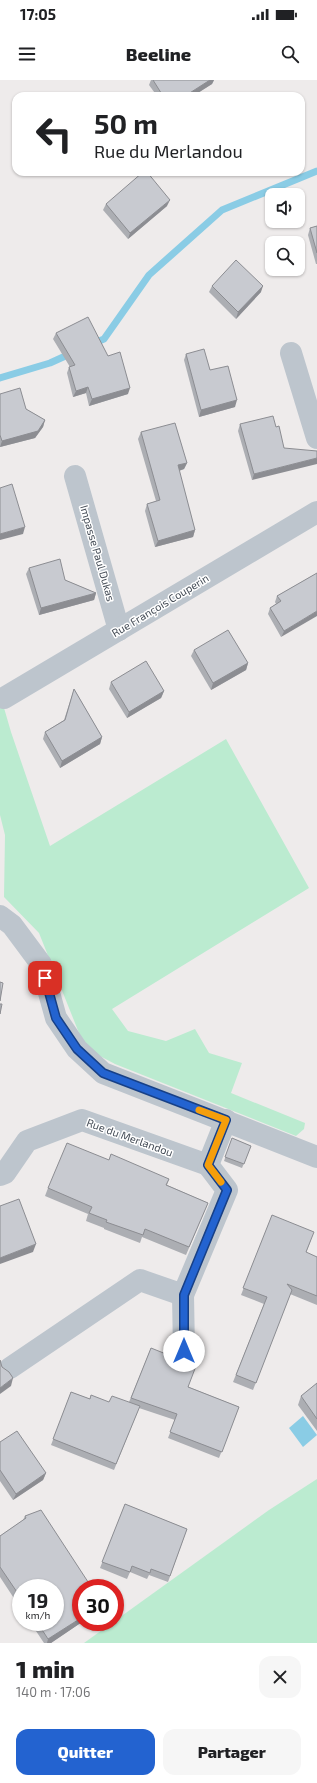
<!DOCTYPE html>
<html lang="fr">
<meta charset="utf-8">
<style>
body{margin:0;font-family:"Exo 2",sans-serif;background:#f6f6f6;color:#202124;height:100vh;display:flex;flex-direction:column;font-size:15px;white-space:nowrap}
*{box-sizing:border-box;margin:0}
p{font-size:13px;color:#757577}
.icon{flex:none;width:22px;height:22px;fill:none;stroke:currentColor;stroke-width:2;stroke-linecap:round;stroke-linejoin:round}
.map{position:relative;height:1563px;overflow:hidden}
.sheet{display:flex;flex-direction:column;background:#fff;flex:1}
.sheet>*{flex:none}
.banner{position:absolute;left:12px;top:12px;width:293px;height:84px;border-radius:12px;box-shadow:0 1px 3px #0004;background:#fff;color:#202124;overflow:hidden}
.fabs{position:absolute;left:265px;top:108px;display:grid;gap:8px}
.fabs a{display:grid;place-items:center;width:40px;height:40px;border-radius:8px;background:#fff;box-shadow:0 1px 3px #0004;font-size:20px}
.speed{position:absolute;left:12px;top:1499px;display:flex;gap:8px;font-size:20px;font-weight:700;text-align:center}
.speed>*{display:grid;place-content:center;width:52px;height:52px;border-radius:50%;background:#fff;box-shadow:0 1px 3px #0004;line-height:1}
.speed small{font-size:10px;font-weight:400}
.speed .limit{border:6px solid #d22;background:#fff;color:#111}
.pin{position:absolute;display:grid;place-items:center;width:34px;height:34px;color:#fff;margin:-17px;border-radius:8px;box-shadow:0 2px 6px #0006}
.me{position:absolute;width:44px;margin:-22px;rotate:0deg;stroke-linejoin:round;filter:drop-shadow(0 0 3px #0008)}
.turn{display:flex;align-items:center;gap:14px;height:84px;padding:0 16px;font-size:18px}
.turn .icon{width:52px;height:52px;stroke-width:2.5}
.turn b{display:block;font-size:28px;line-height:34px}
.round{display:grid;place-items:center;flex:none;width:42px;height:42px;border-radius:12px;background:#f6f6f6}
.overview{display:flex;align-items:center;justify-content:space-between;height:68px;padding:0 16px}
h1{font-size:24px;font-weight:800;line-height:30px}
.primary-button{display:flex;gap:8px;margin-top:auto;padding:8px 16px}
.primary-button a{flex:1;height:46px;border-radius:12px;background:#2363d0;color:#fff;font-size:16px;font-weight:800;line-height:46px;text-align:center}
.primary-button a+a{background:#f6f6f6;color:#202124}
.status{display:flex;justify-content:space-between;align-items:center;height:28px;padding:0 20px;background:#fff;direction:ltr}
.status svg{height:11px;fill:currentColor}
header{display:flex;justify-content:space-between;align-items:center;height:52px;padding:0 16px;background:#fff;font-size:18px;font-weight:800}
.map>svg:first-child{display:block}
.green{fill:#bbebd0}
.water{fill:#8acce5}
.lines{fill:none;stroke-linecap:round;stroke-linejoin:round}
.stream{stroke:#8acce5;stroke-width:7}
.street{stroke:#bdc5cd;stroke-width:22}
.wall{fill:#acaeb3}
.shaded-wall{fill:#8c8d92}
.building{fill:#c8cad0;stroke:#8c8d92}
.route-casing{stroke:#174087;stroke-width:10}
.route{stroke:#2363d0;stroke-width:7}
.slow{stroke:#f59e0b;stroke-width:7}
.labels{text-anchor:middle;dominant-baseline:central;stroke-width:3;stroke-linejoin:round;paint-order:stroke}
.street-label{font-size:11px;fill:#454d57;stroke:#fff}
</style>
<div class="status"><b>17:05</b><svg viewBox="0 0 49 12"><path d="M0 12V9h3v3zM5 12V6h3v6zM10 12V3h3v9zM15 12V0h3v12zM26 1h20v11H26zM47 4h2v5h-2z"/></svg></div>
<header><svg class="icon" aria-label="menu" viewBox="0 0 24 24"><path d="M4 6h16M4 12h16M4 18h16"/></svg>Beeline<svg class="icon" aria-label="search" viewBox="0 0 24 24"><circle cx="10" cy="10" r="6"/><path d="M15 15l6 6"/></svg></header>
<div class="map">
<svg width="317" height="1563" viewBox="0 0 317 1563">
<rect width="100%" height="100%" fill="#eeebeb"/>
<g class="green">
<path d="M0,614L11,652L50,766L226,659L309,808L112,929L128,951L166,961L195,949L209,973L242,983L231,1013L305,1043L304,1049L296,1056L115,984L98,975L81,958L39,853L4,817L5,755L0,735Z"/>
<path d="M317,1399V1563H84L269,1430Z"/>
</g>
<path class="water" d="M303,1336L317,1355L303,1367L289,1348Z"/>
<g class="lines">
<g class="stream">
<path d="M92,264L104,259L149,195L222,130L317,91"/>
<path d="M0,298L50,283L72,273"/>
</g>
<g class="street">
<path d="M291,273L317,358"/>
<path d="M75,396L119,550"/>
<path d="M4,618L317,432"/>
<path d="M0,836L12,845L41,884L56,938L77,969L103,993L317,1077"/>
<path d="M0,1095L5,1093L27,1061L82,1040L208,1085"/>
<path d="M183,1215L184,1271"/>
<path d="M10,1288L140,1200L183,1215L227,1110L208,1085L226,1040"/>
</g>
</g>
<g class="wall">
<path d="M151,0H214L212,4L193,16H157L149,5Z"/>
<path d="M106,124L167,126L128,159L103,130Z"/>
<path d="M317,146V184H316L308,155L310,148Z"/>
<path d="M212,206L261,212L236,239L209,212Z"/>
<path d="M56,253L108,276L128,314L89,326L86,313L73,317L67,293L69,287H70L53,259Z"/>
<path d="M186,274L210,290L235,327L199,337L184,280Z"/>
<path d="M0,314L45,340L43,347L35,358L0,367Z"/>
<path d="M240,344L276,347L252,400L238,351Z"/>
<path d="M141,352L187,383L184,389L179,391L195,450L193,457L155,467L145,431L147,424L156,421L138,359Z"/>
<path d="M29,488L65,500L96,513L94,520L39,535L26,494Z"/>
<path d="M317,493L281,557L268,534L270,528L276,524L275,522L277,516Z"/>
<path d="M194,570L248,583L246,590L211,610L191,576Z"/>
<path d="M111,602L164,611L161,618L127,638L109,609Z"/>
<path d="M74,609L102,657L100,664L60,688L43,659L45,652L64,640Z"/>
<path d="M232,1058L251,1066L242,1088L224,1081Z"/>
<path d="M109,1080L169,1099L167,1105L208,1123L186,1175L142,1157L140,1163L104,1149V1148L86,1141L88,1134L45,1116L48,1108Z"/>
<path d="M272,1135L311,1160L306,1173L317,1177V1225L290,1214L253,1310L233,1302L264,1224L241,1215Z"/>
<path d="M151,1268L189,1307L239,1327L219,1378L168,1358L175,1340L139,1328L114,1390L51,1365L71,1312L90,1319L109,1322H129Z"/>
<path d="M317,1303V1351L298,1325L301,1316Z"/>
<path d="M0,1362L46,1393L43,1400L13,1420L0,1401Z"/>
<path d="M125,1424L187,1449L168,1502L149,1495L147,1499L130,1492L127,1499L100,1488Z"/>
<path d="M25,1436L82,1542L51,1563H44L30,1542H55L21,1508V1529L0,1497V1456L23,1440Z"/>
</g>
<g class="shaded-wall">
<path d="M210,0H214L212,4L193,16H185Z"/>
<path d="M170,120L167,126L128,159L130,153Z"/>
<path d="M263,206L261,212L236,239L238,232Z"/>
<path d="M88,307L86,313L73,317L76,311Z"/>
<path d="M130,308L128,314L89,326L92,319Z"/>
<path d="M237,320L235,327L199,337L201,330Z"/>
<path d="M45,340L43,347L35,358L0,367L2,361Z"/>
<path d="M317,378V384L252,400L254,394Z"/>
<path d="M187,383L184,389L175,392L178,385Z"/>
<path d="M25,447L23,454L0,460V454Z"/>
<path d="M195,450L193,457L155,467L158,461Z"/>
<path d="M96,513L94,520L39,535L41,528Z"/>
<path d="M317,531V536L281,557L284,551Z"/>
<path d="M248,583L246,590L211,610L213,603Z"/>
<path d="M164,611L161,618L127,638L129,632Z"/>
<path d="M102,657L100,664L60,688L62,681Z"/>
<path d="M36,1164L33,1172L0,1184V1178Z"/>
<path d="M13,1298L11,1306L0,1314V1308Z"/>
<path d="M46,1393L43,1400L13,1420L16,1414Z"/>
<path d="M81,1538V1542H82L51,1563H47L48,1559Z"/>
</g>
<g class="building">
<path d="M153,0H210L185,16H163Z"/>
<path d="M143,92H147L170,120L130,153L106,124Z"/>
<path d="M317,146V173L310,148Z"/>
<path d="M236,180L263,206L238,232L212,206Z"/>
<path d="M88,237L108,276L120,272L130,308L92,319L88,307L76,311L69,287L75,285L56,253Z"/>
<path d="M204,269L210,290L228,286L237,320L201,330L186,274Z"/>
<path d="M20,308L26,329L45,340L38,351L2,361L0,355V314Z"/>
<path d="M273,336L276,347L279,346L284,368L317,371V378L254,394L240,344Z"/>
<path d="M175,343L187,383L178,385L195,450L158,461L147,424L160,420L141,352Z"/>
<path d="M12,404L25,447L0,454V408Z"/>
<path d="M60,479L65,500L96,513L41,528L29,488Z"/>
<path d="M317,493V531L284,551L270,528L281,521L277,516Z"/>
<path d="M228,550L248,583L213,603L194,570Z"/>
<path d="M146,581L164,611L129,632L111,602Z"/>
<path d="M74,609L102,657L62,681L45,652L65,640Z"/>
<path d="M0,902L3,903L0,921Z"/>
<path d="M0,924H2L0,934Z"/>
<path d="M232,1058L251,1066L244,1084L225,1077Z"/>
<path d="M67,1063L109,1080L111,1074L169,1099L166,1105L208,1123L189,1167L145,1149L143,1155L106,1142L107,1140L89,1133L92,1127L48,1108Z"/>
<path d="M19,1119L36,1164L0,1178V1126Z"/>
<path d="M272,1135L314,1152L306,1172L317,1177V1216L287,1204L292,1210L256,1303L236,1295L267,1217L243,1208Z"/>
<path d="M151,1268L196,1286L188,1307L239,1327L222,1372L170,1352L177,1334L131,1318Z"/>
<path d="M0,1280L2,1287L9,1292L13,1298L0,1308Z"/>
<path d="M317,1303V1339L301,1316Z"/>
<path d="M71,1312L90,1319L91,1315L109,1322L112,1316L140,1326L116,1384L53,1359Z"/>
<path d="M17,1351L46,1393L16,1414L0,1390V1362Z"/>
<path d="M125,1424L187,1449L170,1496L151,1489L150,1493L132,1486L130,1492L102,1482Z"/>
<path d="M41,1430L92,1508H81V1538L48,1559L37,1542H55V1508H21V1518L0,1487V1456L26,1438L25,1436Z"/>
</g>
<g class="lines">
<defs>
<path id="route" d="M45,898L56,938L77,969L103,993L226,1040L208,1085L227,1110L184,1215V1271"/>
</defs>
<use href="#route" class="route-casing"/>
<use href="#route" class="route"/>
<path class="slow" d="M199,1030L226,1040L208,1085L221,1102"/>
</g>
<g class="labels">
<g class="street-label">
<text transform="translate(98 473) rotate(74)">Impasse Paul Dukas</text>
<text transform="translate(160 525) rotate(-31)">Rue François Couperin</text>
<text transform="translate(130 1057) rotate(20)">Rue du Merlandou</text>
</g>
</g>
</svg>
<div class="fabs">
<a><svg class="icon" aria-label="sound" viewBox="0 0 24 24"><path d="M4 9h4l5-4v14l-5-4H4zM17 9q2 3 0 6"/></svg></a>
<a><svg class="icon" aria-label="search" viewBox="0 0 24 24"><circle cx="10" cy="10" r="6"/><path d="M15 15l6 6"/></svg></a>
</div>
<div class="speed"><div>19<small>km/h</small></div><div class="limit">30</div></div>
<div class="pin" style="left:45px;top:898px;background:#d93025"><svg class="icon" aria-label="arrive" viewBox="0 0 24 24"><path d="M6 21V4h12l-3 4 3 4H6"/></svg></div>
<svg class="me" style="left:184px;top:1271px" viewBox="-20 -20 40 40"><circle r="19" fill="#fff"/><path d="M0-13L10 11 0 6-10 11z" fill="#2363d0"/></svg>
<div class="banner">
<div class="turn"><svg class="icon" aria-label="left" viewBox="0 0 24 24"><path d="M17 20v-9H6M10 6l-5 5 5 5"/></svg><div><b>50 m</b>Rue du Merlandou</div></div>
</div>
</div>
<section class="sheet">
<div class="overview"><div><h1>1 min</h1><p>140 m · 17:06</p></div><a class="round"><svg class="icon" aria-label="close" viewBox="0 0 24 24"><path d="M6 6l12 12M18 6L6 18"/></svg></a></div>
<div class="primary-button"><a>Quitter</a><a>Partager</a></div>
</section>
